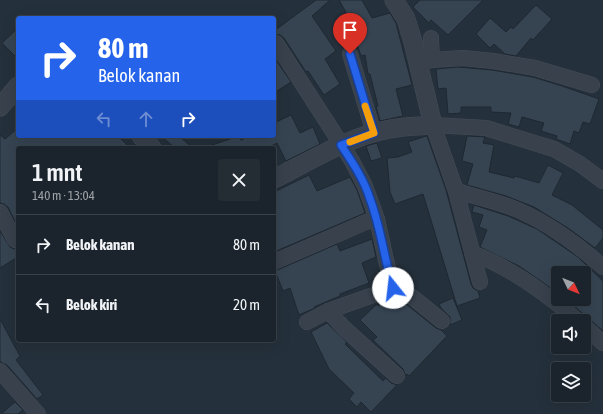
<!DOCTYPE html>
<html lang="id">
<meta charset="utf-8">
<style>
body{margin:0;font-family:"Asap Condensed",sans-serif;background:#242c34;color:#f1f3f6;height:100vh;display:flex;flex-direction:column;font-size:15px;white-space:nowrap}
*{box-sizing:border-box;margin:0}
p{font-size:13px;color:#a0a4a9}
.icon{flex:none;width:22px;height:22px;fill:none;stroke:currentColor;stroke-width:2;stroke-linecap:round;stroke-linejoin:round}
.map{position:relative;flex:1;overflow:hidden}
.sheet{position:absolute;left:16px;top:146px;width:260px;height:196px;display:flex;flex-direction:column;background:#1b242c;border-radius:4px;box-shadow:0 4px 16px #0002,0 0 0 1px #394148}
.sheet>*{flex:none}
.banner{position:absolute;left:16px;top:16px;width:260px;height:122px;border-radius:4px;box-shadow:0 4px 16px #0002,0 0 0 1px #394148;background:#2563eb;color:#fff;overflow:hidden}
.needle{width:26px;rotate:133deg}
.tools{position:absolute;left:551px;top:266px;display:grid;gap:8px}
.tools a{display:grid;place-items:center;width:40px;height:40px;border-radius:4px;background:#1b242c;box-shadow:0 4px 16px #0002,0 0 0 1px #394148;font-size:20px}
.pin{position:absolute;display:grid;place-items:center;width:34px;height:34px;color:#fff;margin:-41px -17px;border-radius:50% 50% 50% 0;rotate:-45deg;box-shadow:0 0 4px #0007}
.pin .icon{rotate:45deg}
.me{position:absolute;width:44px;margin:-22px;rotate:344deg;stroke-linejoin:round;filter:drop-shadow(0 0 3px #0008)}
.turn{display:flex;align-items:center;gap:14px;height:84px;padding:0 16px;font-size:18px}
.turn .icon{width:52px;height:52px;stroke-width:2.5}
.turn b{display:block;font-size:28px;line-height:34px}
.lanes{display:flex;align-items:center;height:38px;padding:0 16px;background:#0003;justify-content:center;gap:20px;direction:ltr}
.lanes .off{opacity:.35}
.round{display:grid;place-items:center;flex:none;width:42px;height:42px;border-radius:4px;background:#242c34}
.summary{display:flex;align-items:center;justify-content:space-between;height:68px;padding:0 16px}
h1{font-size:24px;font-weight:600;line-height:30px}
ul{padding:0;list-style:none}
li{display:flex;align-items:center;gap:12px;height:60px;padding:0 16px;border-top:1px solid #394148}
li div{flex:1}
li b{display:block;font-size:15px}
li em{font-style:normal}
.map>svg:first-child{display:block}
.building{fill:#364452;stroke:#1f2832}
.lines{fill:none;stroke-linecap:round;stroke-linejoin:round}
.minor-casing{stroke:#444d57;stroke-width:16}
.tertiary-casing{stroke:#444d57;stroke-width:19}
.minor{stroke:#38414c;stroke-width:15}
.tertiary{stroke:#38414c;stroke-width:18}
.route-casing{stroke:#184099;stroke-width:10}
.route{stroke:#2563eb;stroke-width:7}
.slow{stroke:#f59e0b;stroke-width:7}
</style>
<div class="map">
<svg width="603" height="414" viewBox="0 0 603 414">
<rect width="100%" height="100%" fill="#24303b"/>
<g class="building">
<path d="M316,0H330L312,16L336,51L325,59L340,84L324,95L308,71L306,72L284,38L280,35L274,34V31Z"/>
<path d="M339,0H362L372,18L390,13L396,23L412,85L396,89L403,116L380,121L376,106H378L370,74H368L365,55L361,56L354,35L358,34Z"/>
<path d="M420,0H483L448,35L431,20L429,23L413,7Z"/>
<path d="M536,5L552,19L533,40L531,38L516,56L505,54L494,44L490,48L476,34L490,18L506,32L511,27L513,29Z"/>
<path d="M18,28V59L2,43Z"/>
<path d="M274,57L291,82L274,93Z"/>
<path d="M458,67L492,70L533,77L562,86L599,99L590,124L583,122L579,133L574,131L570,144L556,139L557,136L541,131L544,123L522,117L519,127L508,124L511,113L491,112V107H461V113L448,114L446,88L438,89L436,69Z"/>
<path d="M291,115L300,133L313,127L320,144L286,161L277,143L267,148H209V146L239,136L241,140L250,136H274V123Z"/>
<path d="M18,128V136H118L130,148H18V227L8,207L4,204L0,203V135L5,139Z"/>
<path d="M161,136H179L193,148H175Z"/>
<path d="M426,136H427L446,190L471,284L473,288L478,291L480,298L457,306L423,194L395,204L390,192L387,158L398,157L412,152L408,142Z"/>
<path d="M467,136L485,137L483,143L494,145L489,172L514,178L515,176L539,183L548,165L563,173L552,195L572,205L603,230V238L595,248L568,228L534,207L506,196L467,185L473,164L462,161Z"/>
<path d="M377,143L382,158L371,161L366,146Z"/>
<path d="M309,175L317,191L350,177L357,190L365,213L274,252V192Z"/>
<path d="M474,205L508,216L537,229L578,257L603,281V331L566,299H584V273H558V293L519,266L480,247L487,230L479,227L483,215L472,212Z"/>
<path d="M0,231L10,247L14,249L18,248V257L0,268Z"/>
<path d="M372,239L376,257L362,263L369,283L340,294V296L314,307L315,308L299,315L290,288L283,291L275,271L337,244L340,251Z"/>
<path d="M393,298L406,304L436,328L441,330L447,336L409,376L407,374L406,376L403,369L373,340L377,337L360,320L377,304L378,306L382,301Z"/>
<path d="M453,298L462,320L450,325V317L441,308L439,304Z"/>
<path d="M0,319L20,356L16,360L43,395L37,399L7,365L0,362Z"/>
<path d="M327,323L347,342L345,344L383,381L386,378L391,383L397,385L371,412L361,402L357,407L349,399L354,393L329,369L311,332Z"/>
<path d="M15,402L23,410L18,414H1Z"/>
</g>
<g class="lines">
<defs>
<g id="minor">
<path d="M431,38L432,60"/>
<path d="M276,43L352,161L365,186L377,219L386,260L393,288L328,311L307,322"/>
<path d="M350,54L374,133"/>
<path d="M418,62L432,60L463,58L493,61L535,68L592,85"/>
<path d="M456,191C477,197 499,202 518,210C550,224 577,244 603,267"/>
<path d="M0,212L15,240"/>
<path d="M472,253C512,268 546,293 578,321"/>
<path d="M274,262L366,222L377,219"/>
<path d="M480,282L456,191L433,125L486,128L554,149L580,164L603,181"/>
<path d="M393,288L411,296L442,321"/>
<path d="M328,311L344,328L397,376"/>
<path d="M584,326L603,343"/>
<path d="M0,371L38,414"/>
</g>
<g id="tertiary">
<path d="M0,107L18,86"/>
<path d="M141,136L152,148"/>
<path d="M274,179C310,161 350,136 390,129C404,126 419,126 433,125L413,42L406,19L394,0"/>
</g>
</defs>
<use href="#minor" class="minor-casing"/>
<use href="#tertiary" class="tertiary-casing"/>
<use href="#minor" class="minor"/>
<use href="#tertiary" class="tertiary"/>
</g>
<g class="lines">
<defs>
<path id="route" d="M350,54L374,133L341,145C352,162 364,179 370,199C381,228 384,258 393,288"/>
</defs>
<use href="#route" class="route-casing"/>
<use href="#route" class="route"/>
<path class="slow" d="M350,142L374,133L365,106"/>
</g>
</svg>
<div class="tools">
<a><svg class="needle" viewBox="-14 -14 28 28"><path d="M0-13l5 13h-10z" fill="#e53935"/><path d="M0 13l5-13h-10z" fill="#a0a4a9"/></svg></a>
<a><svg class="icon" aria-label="sound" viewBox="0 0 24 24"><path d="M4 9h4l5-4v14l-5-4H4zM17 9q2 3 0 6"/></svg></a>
<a><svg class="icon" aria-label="layers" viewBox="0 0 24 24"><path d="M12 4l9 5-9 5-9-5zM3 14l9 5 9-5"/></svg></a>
</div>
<div class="pin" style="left:350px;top:54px;background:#d93025"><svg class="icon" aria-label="arrive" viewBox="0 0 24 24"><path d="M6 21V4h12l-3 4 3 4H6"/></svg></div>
<svg class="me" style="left:393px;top:288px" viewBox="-20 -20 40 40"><circle r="19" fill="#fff"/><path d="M0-13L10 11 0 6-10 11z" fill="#2563eb"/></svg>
<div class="banner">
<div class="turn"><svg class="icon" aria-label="right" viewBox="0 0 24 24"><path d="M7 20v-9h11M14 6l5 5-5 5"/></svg><div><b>80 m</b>Belok kanan</div></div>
<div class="lanes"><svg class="icon off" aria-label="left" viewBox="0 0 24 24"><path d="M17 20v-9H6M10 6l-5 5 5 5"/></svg><svg class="icon off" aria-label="ahead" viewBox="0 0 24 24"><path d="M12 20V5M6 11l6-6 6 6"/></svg><svg class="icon" aria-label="right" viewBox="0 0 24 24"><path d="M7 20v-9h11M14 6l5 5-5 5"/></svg></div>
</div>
<section class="sheet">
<div class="summary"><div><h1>1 mnt</h1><p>140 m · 13:04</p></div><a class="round"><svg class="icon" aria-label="close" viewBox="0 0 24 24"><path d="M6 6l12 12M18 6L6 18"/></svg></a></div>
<ul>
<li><svg class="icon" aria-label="right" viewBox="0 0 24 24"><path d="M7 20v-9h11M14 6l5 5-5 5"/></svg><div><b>Belok kanan</b></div><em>80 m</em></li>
<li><svg class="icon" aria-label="left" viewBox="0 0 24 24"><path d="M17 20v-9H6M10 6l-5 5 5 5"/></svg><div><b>Belok kiri</b></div><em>20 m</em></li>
</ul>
</section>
</div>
